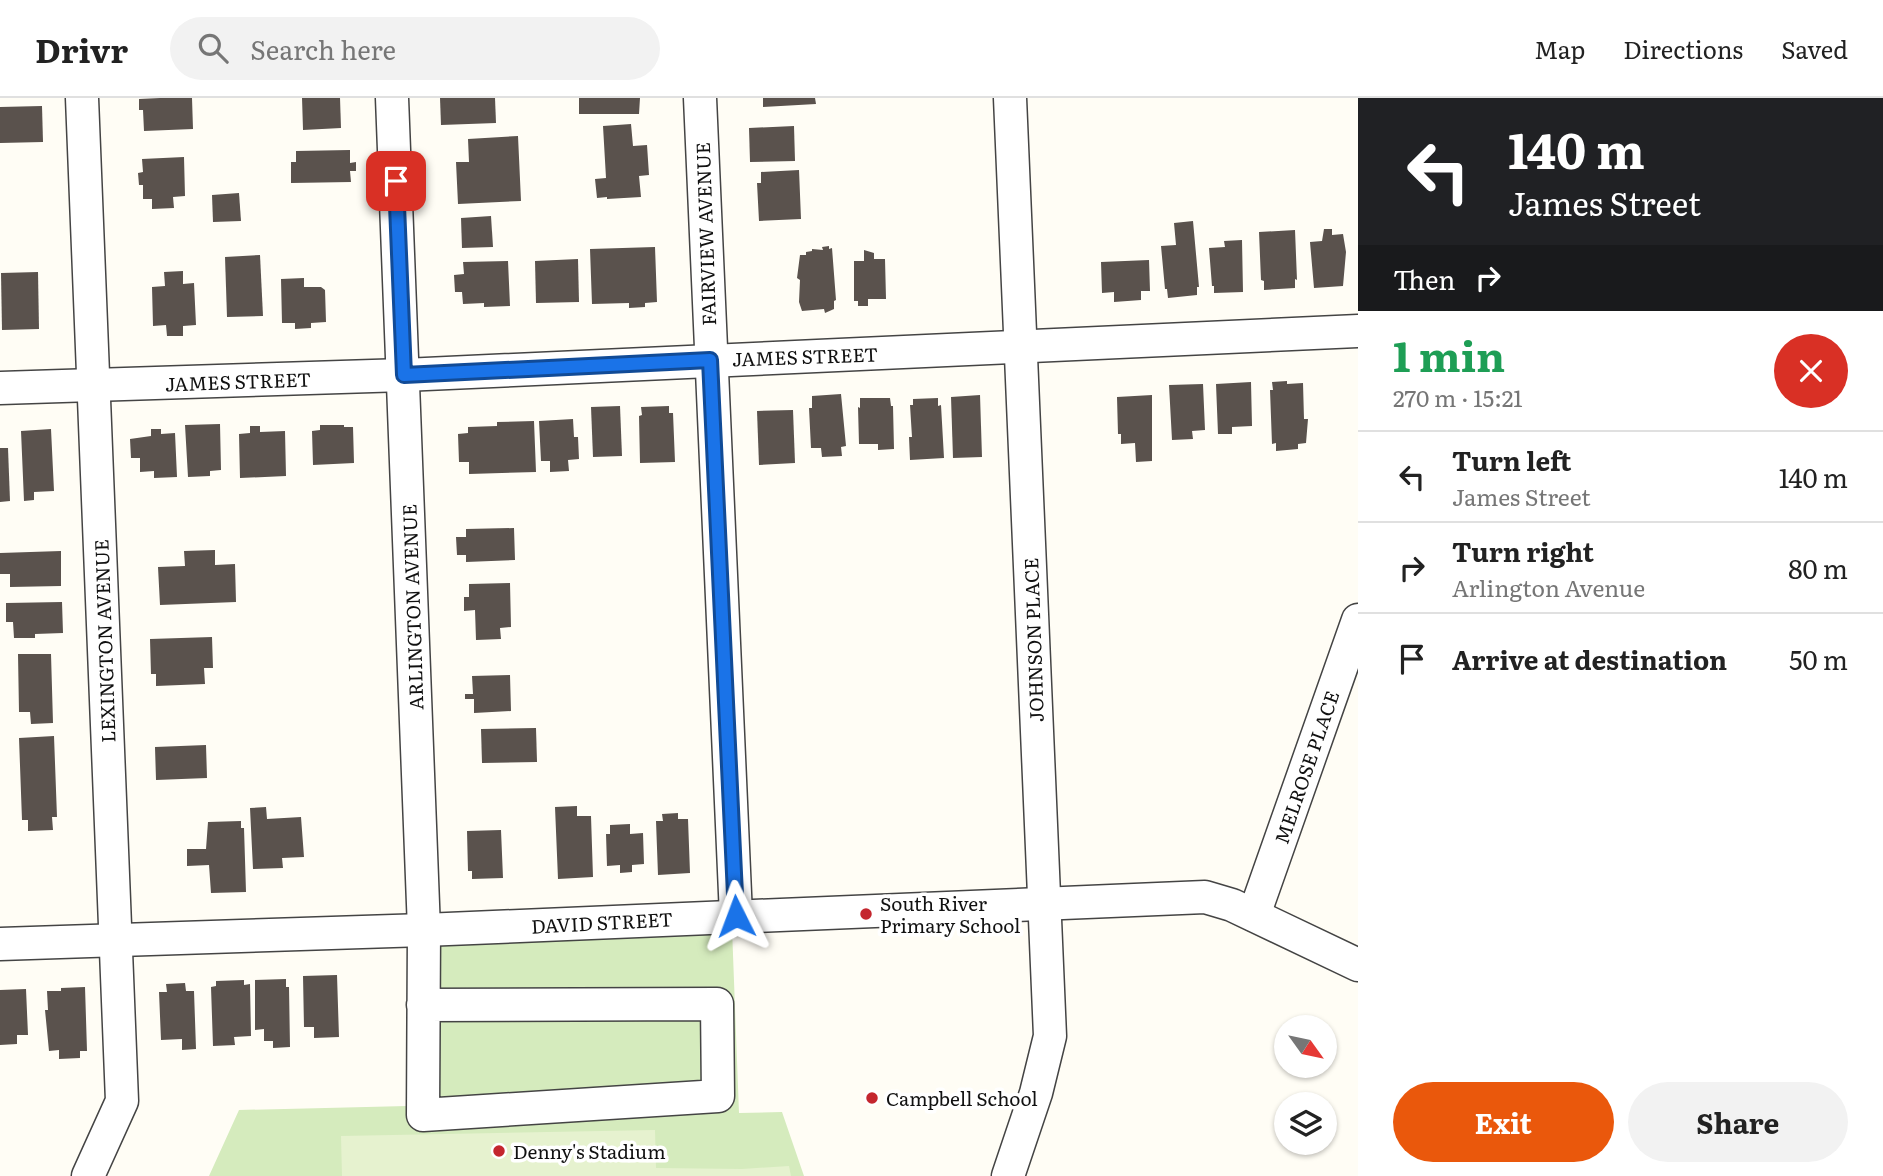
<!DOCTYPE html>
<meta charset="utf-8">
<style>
body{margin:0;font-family:Literata,serif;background:#f2f2f2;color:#222;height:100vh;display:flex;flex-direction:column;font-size:26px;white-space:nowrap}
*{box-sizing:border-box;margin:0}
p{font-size:23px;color:#767676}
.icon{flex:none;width:38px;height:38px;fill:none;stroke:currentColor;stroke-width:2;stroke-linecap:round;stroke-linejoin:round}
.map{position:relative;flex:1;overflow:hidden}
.panel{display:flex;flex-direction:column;background:#fff;width:525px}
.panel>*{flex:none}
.guide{background:#202124;color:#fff;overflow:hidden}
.needle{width:46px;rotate:123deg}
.controls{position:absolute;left:1274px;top:917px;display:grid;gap:14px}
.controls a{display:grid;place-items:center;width:63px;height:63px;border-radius:50%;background:#fff;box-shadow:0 2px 5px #0004;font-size:35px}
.pin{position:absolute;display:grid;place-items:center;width:60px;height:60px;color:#fff;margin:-30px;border-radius:14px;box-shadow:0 4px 10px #0006}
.me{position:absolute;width:77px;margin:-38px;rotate:357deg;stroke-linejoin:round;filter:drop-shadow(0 0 5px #0008)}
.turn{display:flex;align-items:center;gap:24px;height:147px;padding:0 35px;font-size:32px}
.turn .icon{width:91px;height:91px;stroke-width:2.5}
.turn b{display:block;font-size:49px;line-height:60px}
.then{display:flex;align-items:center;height:66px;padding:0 35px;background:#0003;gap:14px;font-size:26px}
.round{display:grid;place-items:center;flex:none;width:74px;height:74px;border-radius:37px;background:#f2f2f2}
.head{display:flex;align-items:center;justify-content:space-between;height:119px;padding:0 35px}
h1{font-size:42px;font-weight:700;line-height:52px;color:#1e9e55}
.action{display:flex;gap:14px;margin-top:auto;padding:14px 35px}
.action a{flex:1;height:80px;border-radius:42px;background:#ea580c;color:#fff;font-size:28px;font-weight:700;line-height:80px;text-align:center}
.action a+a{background:#f2f2f2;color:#222}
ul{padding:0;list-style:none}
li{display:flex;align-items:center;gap:21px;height:91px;padding:0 35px;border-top:2px solid #e0e0e0}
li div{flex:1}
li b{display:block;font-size:26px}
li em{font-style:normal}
header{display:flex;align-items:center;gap:42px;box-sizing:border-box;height:98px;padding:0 35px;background:#fff;border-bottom:2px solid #e0e0e0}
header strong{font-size:33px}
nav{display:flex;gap:38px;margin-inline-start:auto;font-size:24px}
.search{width:490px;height:63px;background:#f2f2f2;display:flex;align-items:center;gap:18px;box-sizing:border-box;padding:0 24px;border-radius:38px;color:#767676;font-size:26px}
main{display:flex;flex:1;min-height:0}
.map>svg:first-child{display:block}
.green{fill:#d5ebbd}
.pitch{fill:#e6f2cf}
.building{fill:#5a524d}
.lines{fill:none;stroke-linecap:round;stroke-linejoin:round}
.minor-casing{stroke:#444;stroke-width:35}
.minor{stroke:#fff;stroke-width:32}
.route-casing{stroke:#114b97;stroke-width:18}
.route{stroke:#1a73e8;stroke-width:12}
.poi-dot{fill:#c4262e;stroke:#fff;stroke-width:2.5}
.labels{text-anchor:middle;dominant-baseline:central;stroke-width:7;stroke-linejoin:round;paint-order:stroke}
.street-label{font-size:19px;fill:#111;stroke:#fff}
.poi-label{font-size:19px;fill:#111;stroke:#fff;text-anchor:start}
</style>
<header>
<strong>Drivr</strong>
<div class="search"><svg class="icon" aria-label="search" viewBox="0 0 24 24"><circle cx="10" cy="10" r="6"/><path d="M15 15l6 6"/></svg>Search here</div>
<nav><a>Map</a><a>Directions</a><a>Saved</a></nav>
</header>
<main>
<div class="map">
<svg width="1358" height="1078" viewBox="0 0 1358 1078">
<rect width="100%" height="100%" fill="#fffdf5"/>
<path class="green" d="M732,830L739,1015L782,1014L804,1078H209L239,1012L407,1008L408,847Z"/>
<path class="pitch" d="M655,1032L656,1070L742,1071L789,1068L791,1078H342L341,1038Z"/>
<g class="building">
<path d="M160,0H192L193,31L144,33L143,12H139V1Z"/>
<path d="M302,0H340L341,30L303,32Z"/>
<path d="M440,0H495L496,25L441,27Z"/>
<path d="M579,0H640L639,16H579Z"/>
<path d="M763,0H815L816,6L763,9Z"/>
<path d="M42,8L43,44L0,45V9Z"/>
<path d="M631,26L633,48L647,47L649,77L639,78L641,99L607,101V99L597,100L595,81L606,80L603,28Z"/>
<path d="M794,28L795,63L750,64L749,30Z"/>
<path d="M518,38L521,103L458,106L456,64H469L468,41Z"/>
<path d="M350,52V65L356,64V73H350L351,84L291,85V64H296V53Z"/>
<path d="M184,59L185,98L173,99L174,110L152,111V101H143V87H139L138,75L143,74L142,61Z"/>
<path d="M799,72L801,121L759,123L757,85H761V74Z"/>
<path d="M239,95L241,123L213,124L212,97Z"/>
<path d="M491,118L493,149L462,150L461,120Z"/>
<path d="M1193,123L1199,189H1197V197L1168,200L1167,191H1165L1161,148L1176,147L1174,125Z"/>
<path d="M1324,131H1332V137L1343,136L1346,154L1343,188L1314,190L1310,144L1322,143Z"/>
<path d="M1295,132L1297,182L1295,181V190L1264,192V183L1261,182L1259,134Z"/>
<path d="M1242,142L1243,194L1214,195V188H1212L1209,150L1225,149L1224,143Z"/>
<path d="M829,148V151L832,150L836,202L834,203V211L825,215L824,211L802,213L799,204L800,182L797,180L800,157H806V154L812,153V151L823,152L822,149Z"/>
<path d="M655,149L657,204L645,205V209L629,210V205L592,206L590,151Z"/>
<path d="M864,152L874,155V161H885L886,201H868V208H858V203H854V163H864Z"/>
<path d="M260,157L263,218L227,219L225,159Z"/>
<path d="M578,161L579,204L536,205L535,163Z"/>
<path d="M1149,162L1150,193H1141V202L1114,204V194L1102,195L1101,164Z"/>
<path d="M508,163L510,208L484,209V205L463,206L462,194H455L454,177L464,176L463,164Z"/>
<path d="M183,173V186L194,185L196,227L183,228V238H167L166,227L153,228L152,189L165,188L164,174Z"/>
<path d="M38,174L39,231L2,232L1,175Z"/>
<path d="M304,180V189H321L325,192L326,224L311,225V230L295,231V225H282L281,181Z"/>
<path d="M1287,283V286L1303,285L1304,321H1308L1306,345L1298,346V351L1276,353V345L1272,346L1270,292H1273L1272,284Z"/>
<path d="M1251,284L1252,328L1232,329V336H1218L1216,286Z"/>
<path d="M1203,286L1205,332L1192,333L1193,341L1172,342L1169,287Z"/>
<path d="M841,296L846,348L841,349L842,358L822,359L821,350H811L809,310H812V298Z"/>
<path d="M980,297L982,359L953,360L951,299Z"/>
<path d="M1152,297V363L1136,364L1135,345L1121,346V336H1118L1117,299Z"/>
<path d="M860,300H890L891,308H893L894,351L878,352V346H859L858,309L860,310Z"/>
<path d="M938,300V308L941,307L944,360L910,362L909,339H912L910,307H913V301Z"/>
<path d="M620,308L622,358L593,359L591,309Z"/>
<path d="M669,308V315H673L675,364L640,365L639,318L642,317L641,309Z"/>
<path d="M793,312L795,365L759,367L757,313Z"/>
<path d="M573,321L574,339H578L579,361L568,362L569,373L550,374V363H541L539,323Z"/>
<path d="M534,323L536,374L469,376V364H459L458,336L468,335V329L497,328V324Z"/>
<path d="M220,326L221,372L210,373V378L188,379L185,327Z"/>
<path d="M320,327H344V329H353L354,365L313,367L312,333L320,332Z"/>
<path d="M250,328H260V334L285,333L286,378L240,380L239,336L250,335Z"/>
<path d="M51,331L54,393L34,394V402L24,403L21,333Z"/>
<path d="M151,331H161V336L175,335L177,379L154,380V373L140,374V360H131L130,341L151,338Z"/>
<path d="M0,350H8L10,403L0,404Z"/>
<path d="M514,430L515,462L466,464V457H457L456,439H466V431Z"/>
<path d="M215,452V467L235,466L236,504L160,507L158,469L185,468L184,453Z"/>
<path d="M61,453V488L10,489V476H0V455Z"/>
<path d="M510,485L511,529L500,530L501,541L476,542L475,512L464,513V499H469V486Z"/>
<path d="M62,504L63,535L35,536V540H14L13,524H6V505Z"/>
<path d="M212,539L213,570H204L205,586L156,588V576H151L150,541Z"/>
<path d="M18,556H51L53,625L31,626L30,614H19Z"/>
<path d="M510,577L511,613L474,615V601H465V596H473L472,578Z"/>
<path d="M536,630L537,664L482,665L481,631Z"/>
<path d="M54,638L57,719H52L53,732L28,733V722H22L19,640Z"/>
<path d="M206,647L207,680L156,682L155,649Z"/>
<path d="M577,708V718H591L593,779L558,781L555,709Z"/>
<path d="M266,709L267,721L301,719L304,759L282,760L283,770L253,771L250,710Z"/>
<path d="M678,715V721H688L690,775L658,777L656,723H663L662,716Z"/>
<path d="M241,723V730H244L246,794L211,795L209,767L187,768V751H206L208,724Z"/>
<path d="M630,726V736L643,735L644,766L632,767V774L620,775V767L607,768L606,736H610V727Z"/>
<path d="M501,732L503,780L472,781V773H468L467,733Z"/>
<path d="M337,877L339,939L314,940V929H304L303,878Z"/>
<path d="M286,881V889H289L290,949L273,950V943H264V931L255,932V882Z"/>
<path d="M244,882V887L250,886L251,938L234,939L235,947L213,948L211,889L216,888V883Z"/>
<path d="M185,885L186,893H194L196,951L182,952V941L161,942L159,894H167L166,886Z"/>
<path d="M85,889L87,953H80V960L59,961V952L49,953L45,912H48L47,893H61V890Z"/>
<path d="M26,891L28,937H17V946L0,947V892Z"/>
</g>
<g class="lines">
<defs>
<g id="minor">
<path d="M82,0L122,1003L88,1078"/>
<path d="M392,0L424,832L423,1017L718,998L717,906L423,907"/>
<path d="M700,0L736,818"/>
<path d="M0,290L404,277L1358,233"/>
<path d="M1254,817L1358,522"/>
<path d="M0,846L424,832L1205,799L1232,807L1358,867"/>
<path d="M1008,1078L1036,995L1050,938L1010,0"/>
</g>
</defs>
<use href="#minor" class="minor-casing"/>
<use href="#minor" class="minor"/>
</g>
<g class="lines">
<defs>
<path id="route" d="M396,83L404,277L710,262L736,818"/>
</defs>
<use href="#route" class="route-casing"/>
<use href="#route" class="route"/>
</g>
<g class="poi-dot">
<circle cx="866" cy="816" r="7"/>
<circle cx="872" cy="1000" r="7"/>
<circle cx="499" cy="1053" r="7"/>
</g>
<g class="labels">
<g class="street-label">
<text transform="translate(705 136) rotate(-92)">FAIRVIEW AVENUE</text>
<text transform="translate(805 258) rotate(-2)">JAMES STREET</text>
<text transform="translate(238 283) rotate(-2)">JAMES STREET</text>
<text transform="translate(412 509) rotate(-92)">ARLINGTON AVENUE</text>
<text transform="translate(1033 542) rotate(-92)">JOHNSON PLACE</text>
<text transform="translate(104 543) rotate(-92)">LEXINGTON AVENUE</text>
<text transform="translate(1306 669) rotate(-71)">MELROSE PLACE</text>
<text transform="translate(602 824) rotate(-3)">DAVID STREET</text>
</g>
<g class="poi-label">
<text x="880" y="805">South River<tspan x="880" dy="22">Primary School</tspan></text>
<text x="886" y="1000">Campbell School</text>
<text x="513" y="1053">Denny's Stadium</text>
</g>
</g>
</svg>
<div class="controls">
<a><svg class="needle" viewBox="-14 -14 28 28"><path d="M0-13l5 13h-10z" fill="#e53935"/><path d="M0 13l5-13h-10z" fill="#767676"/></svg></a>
<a><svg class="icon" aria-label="layers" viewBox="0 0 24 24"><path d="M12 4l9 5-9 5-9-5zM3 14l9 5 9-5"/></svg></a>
</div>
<div class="pin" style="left:396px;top:83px;background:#d93025"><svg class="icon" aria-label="arrive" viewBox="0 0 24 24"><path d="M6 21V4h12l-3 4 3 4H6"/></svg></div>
<svg class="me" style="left:736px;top:818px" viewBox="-20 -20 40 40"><path d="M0-17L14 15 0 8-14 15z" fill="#1a73e8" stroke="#fff" stroke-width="4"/></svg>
</div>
<section class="panel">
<div class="guide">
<div class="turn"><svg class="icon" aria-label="left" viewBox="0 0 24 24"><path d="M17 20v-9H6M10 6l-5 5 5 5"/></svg><div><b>140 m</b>James Street</div></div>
<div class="then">Then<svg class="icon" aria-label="right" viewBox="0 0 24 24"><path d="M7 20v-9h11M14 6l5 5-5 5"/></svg></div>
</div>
<div class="head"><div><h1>1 min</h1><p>270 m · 15:21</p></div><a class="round" style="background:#d93025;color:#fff"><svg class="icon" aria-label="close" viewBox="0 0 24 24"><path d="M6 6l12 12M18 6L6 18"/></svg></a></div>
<ul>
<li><svg class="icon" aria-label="left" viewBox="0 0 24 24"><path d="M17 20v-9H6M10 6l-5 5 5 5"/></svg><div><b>Turn left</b><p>James Street</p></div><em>140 m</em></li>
<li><svg class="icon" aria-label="right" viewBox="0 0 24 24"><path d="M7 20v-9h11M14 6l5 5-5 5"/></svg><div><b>Turn right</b><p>Arlington Avenue</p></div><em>80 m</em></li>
<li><svg class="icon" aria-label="arrive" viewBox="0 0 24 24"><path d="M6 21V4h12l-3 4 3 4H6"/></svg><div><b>Arrive at destination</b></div><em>50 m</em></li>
</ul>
<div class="action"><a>Exit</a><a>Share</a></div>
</section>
</main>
